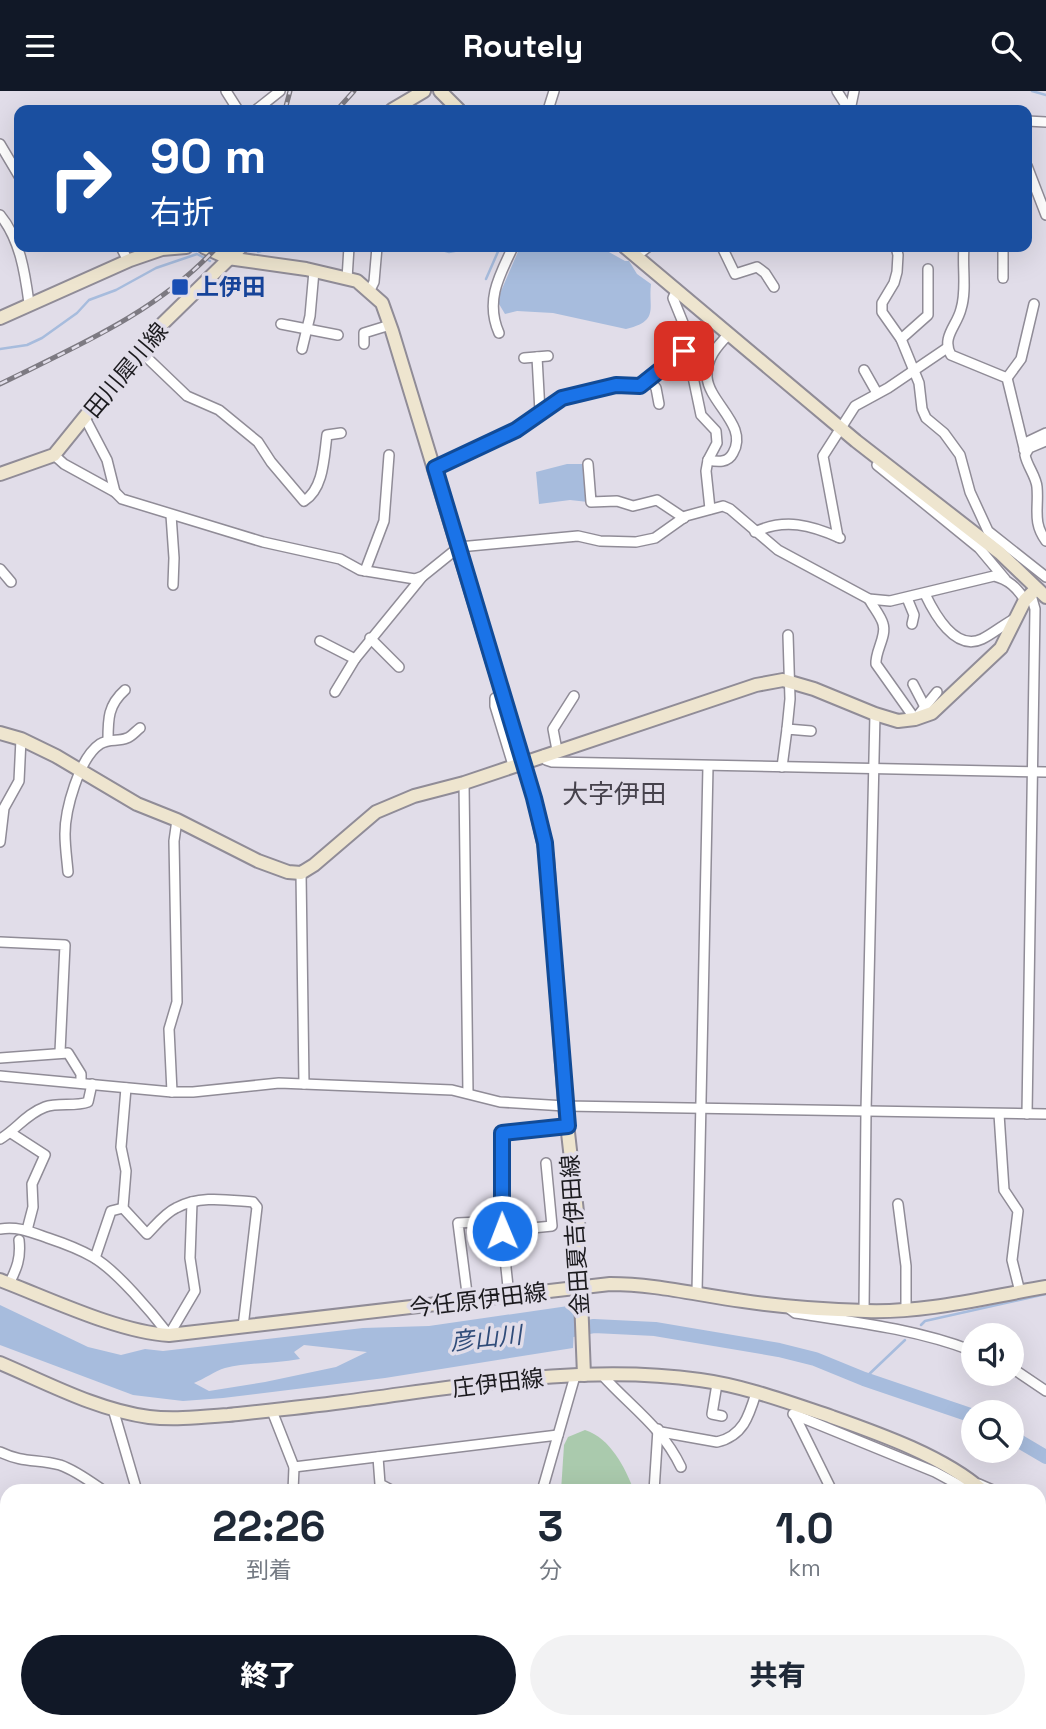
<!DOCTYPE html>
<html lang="ja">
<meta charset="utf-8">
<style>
body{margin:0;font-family:"Space Grotesk","Noto Sans JP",sans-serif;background:#f2f2f3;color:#1f2937;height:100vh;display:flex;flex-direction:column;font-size:26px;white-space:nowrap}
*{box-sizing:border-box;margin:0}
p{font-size:23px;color:#747a83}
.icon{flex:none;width:38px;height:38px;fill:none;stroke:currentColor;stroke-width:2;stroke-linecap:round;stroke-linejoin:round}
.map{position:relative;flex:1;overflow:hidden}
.sheet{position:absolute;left:0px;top:1393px;width:1046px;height:245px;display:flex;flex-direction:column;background:#fff;border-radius:21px 21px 0 0;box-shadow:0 7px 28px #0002}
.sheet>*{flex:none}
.hud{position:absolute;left:14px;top:14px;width:1018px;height:147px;border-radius:14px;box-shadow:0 7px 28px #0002;background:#1a4fa0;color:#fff;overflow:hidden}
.buttons{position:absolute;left:961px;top:1232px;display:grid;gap:14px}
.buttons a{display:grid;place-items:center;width:63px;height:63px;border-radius:50%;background:#fff;box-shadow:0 7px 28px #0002;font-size:35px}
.pin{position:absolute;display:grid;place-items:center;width:60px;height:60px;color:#fff;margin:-30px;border-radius:14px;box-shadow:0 4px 10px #0006}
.me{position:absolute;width:77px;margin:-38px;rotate:359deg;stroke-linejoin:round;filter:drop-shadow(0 0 5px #0008)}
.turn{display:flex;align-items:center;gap:24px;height:147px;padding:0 21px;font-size:32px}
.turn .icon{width:91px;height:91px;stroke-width:2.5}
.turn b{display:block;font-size:49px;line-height:60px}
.eta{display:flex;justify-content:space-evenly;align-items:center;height:119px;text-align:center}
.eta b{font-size:42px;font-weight:800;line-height:49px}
.cta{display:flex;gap:14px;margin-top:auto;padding:14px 21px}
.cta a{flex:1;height:80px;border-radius:42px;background:#111827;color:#fff;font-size:28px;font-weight:800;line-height:80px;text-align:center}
.cta a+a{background:#f2f2f3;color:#1f2937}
header{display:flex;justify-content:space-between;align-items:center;height:91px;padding:0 21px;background:#111827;color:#fff;font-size:32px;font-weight:800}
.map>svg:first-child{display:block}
.green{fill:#aacaad}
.water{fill:#a7bcdd;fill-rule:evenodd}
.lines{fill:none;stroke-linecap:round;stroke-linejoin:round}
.stream{stroke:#a7bcdd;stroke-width:2.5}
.river{stroke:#a7bcdd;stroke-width:14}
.street-casing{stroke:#908c97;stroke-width:12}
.secondary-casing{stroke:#908c97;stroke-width:16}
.street{stroke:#fff;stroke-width:9}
.secondary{stroke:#eee5cf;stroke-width:12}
.rail-casing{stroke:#7d7a82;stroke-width:5}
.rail{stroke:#e1dde9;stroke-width:2.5;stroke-dasharray:8;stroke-linecap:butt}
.route-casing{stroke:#114b97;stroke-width:18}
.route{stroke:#1a73e8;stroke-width:12}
.transit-dot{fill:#1a4fb4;stroke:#e1dde9;stroke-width:2.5}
.labels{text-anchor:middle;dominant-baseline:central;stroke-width:7;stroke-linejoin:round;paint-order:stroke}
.transit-label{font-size:23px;font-weight:bold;fill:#164399;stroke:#e1dde9;text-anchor:start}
.street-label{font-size:23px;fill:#1b1a1e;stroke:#e1dde9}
.water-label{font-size:24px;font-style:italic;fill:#304c79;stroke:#e1dde9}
.quarter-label{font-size:26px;fill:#46424c;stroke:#e1dde9}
</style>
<header><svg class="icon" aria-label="menu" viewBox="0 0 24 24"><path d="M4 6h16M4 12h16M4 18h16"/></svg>Routely<svg class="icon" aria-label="search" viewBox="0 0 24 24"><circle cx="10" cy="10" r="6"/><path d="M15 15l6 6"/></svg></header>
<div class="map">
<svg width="1046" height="1638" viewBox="0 0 1046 1638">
<rect width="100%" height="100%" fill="#e1dde9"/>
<g class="green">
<path d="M585,1339C610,1347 625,1376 634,1400H561L564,1354L568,1346Z"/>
<path d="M604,1631H727L725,1638H600Z"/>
<path d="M777,1631H880L886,1638H775Z"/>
</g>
<g class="water">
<path d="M520,156H600L625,170H629L637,183L651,193C648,217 660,230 626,238L553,222L517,220L505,223L499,213L498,207Z"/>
<path d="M567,373H584L588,411L570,409L539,413L536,381Z"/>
<path d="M0,1214L88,1256L121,1264L145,1258L163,1260L363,1237L429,1235L575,1214L573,1257L385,1287L223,1307L183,1310L133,1304L0,1254ZM304,1254L367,1261L336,1276L265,1291L209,1300L194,1292C204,1288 215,1280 225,1277C250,1271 275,1273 300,1268L294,1261Z"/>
</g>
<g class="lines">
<g class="stream">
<path d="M1032,0L1046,4"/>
<path d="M411,156L420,158L426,156"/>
<path d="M432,156L449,161L476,156"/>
<path d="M258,161L272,156"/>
<path d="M486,188L500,156"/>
<path d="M0,258L27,254L42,247L77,222L89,209L116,199L156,177L197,163L210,170"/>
<path d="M921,1234L925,1230L1046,1203"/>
<path d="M864,1288L905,1249"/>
</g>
<g class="river">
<path d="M572,1239L594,1235L655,1238L779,1259L815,1268L864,1288L973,1325"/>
<path d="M1012,1346L1046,1366"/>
</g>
<defs>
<g id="street">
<path d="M226,0L238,19"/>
<path d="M837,0L849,19"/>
<path d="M256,19L280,0"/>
<path d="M548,19L554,0"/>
<path d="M850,19L854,0"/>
<path d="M1027,30L1046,31"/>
<path d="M0,53L19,85"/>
<path d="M1027,75L1046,124"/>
<path d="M0,124C20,148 25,182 29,212"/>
<path d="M121,156L128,170"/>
<path d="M722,156L735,183L757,176L765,182L774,196"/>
<path d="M896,156L898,164L897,181L894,192L882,212V221L901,248L919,292L922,318L926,327L944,342L960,364L970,401L988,440L1046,486"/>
<path d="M964,156C962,176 967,199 961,218C957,235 941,246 951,264L1007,287L1024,357"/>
<path d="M636,165L648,156"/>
<path d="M1003,187V156"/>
<path d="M347,188L349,156"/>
<path d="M370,199L374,191L377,156"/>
<path d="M677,199L673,207L688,244L686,261"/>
<path d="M281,233L338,244"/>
<path d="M499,242C485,210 499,185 513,156"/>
<path d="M901,248L928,224V178"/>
<path d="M364,253V242L390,234"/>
<path d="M302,258L310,225L314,180"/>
<path d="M139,259L187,305L219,319L258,351L271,371L304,410C324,398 324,365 327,344L341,342"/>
<path d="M537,266L540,321"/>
<path d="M524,267L548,265"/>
<path d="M864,279L877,302"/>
<path d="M1007,287L1021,268L1034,213"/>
<path d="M650,289L656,297L659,313"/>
<path d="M85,327L107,369L115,401"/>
<path d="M1046,350L1029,357L1025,364C1027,375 1036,385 1037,396C1039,417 1032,431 1046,450"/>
<path d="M1024,359L1027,351L1046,342"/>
<path d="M54,364L64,373L115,401L122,408L263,451L340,468L360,479L415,488L423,485L459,456L578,445L600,450L636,451L655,447L686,425L723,415L730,418L778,459L869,508L890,510L994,485C1009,489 1016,496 1025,509"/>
<path d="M708,369C718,371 728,372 733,362C749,335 709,312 707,286C706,268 717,255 729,243"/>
<path d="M588,373L591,411L617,410L633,415L657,409L684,427"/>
<path d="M877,374L979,457L1005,488"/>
<path d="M435,377L516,339L562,308L616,294L641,295L684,260L688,262L701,324L716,340L717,352L708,369L706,380L710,418"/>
<path d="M171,424L174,467L173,494"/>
<path d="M755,441C785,427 811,434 840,447"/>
<path d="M838,446L823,365L855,315L888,297L947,257"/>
<path d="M0,478L11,491"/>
<path d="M365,480L384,430L389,364"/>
<path d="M925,503C934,522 955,561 982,548C994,542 1004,533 1016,527"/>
<path d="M907,507L914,524L912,533"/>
<path d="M869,508C873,516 881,525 883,533C887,545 875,560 876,573L915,628L937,601"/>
<path d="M370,547L399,576"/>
<path d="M320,550L355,568L422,486"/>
<path d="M913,593L925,616"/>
<path d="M335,601L355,568"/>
<path d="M503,602L495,607V615L513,674"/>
<path d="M787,638L790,608L788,544"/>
<path d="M108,649C108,628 108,614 125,599"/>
<path d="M557,659L553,638L574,605"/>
<path d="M544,664L546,669L552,671L1046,681"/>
<path d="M782,676L787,638L811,640"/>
<path d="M464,692L468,1002"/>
<path d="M0,751L4,717L19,690L21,648"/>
<path d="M68,781C67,769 65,756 65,743C65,719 79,667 100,653C109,647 118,651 127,647C131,646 136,640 140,637"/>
<path d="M301,782L304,993"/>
<path d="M0,851L65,854L60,961"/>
<path d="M0,967L68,962L81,983V992"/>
<path d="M0,985L172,1001H193L279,992L452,999L500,1011L565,1015L1046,1023"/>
<path d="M126,997L121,1056L126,1080L123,1117L147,1143C155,1135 165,1122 176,1117C200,1104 227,1109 253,1111L257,1116L243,1236"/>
<path d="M172,1001L169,938L177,911L174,750L177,729"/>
<path d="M999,1023L1004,1099L1018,1120L1012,1169L1020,1201"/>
<path d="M1027,1023L1035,518L1031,504"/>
<path d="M11,1042L45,1064L32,1093L33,1116L27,1139"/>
<path d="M0,1048C16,1039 26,1023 45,1016C58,1011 75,1016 88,1011L92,993"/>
<path d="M898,1113L906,1175V1220"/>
<path d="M0,1138C18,1135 31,1141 48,1147C63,1152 79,1158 93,1166C117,1180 152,1222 169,1244L195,1200L190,1167L192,1111"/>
<path d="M502,1140L552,1135L546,1072"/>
<path d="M95,1167L111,1120L123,1117"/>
<path d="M9,1193C17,1177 21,1167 19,1149"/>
<path d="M697,1201L708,675"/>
<path d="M509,1205L501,1130L502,1043L568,1035"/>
<path d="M468,1210L458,1132L501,1130"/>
<path d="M787,1216L795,1222C855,1231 916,1238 973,1260"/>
<path d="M864,1220L866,1020L875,623"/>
<path d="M1012,1277L1046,1300"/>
<path d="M603,1285C631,1316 662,1336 681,1376"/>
<path d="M717,1293L712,1323L722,1325"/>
<path d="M113,1318L137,1400"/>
<path d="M272,1320L294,1376L293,1400"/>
<path d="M793,1323L935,1381L970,1400"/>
<path d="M794,1323L832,1400"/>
<path d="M661,1341L717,1351C743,1345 749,1325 756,1302"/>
<path d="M0,1361C23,1372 37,1368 60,1374C75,1379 91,1391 104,1400"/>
<path d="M378,1366L380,1393L393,1400"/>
<path d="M294,1376L558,1344"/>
<path d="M979,1393L995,1400"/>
<path d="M542,1400L575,1285"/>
<path d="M654,1400L658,1338"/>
<path d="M1040,1421L1046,1425"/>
<path d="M0,1443L7,1445"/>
<path d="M1040,1461L1046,1466"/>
<path d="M1040,1608L1046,1607"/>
<path d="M196,1631L197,1638"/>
<path d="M283,1631V1638"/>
<path d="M320,1631V1638"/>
<path d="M463,1631L468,1638"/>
<path d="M174,1638V1631"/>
<path d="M259,1638V1631"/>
<path d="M356,1638L359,1631"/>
<path d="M623,1638L633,1634"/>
<path d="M1021,1638L1023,1631"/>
</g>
<g id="secondary">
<path d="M440,0L459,19"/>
<path d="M392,19L424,0"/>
<path d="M204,156L228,167L306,178L357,190L382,212L392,240L534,707L547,766L565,1015L578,1130L584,1284"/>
<path d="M625,156L856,350L1000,462L1046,506"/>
<path d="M0,227L130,169L162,158L186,156"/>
<path d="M0,383L54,364L151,244L241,156"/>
<path d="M0,642L21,648L56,665L137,713L177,729L258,770L288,781L301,782L314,774L376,721L414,705L464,692L756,594L783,589L814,598L875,623L898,630L915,628L932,622L1001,557L1025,509L1036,498"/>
<path d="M0,1189C50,1208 118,1241 169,1244L610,1193C655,1193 698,1204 743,1210C783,1216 825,1219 866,1220C927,1222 986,1206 1046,1196"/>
<path d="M0,1272C47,1292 97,1319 149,1326C174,1329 202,1326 228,1324C266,1320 305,1316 343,1311C460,1296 582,1272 700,1289C745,1295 790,1312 832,1326C880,1343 945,1366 983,1400"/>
<path d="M1040,1450L1046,1456"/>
<path d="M0,1598H7"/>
<path d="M750,1631L754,1638"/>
</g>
</defs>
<use href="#street" class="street-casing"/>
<use href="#secondary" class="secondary-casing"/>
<use href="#street" class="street"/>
<use href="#secondary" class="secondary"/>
<defs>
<g id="rail">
<path d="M285,19L290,0"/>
<path d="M337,19L354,0"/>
<path d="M0,293C77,255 158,221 217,156"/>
</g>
</defs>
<use href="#rail" class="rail-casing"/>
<use href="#rail" class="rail"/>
</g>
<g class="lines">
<defs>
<path id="route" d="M502,1140V1042L568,1035L545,752L534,707L435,377L516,339L562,307L616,294L640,295L684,260"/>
</defs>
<use href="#route" class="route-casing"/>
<use href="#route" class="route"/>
</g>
<rect class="transit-dot" x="171" y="187" width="18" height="18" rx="3.5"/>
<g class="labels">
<g class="transit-label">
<text x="196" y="196">上伊田</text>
</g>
<g class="street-label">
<text transform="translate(126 279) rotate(-50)">田川犀川線</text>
<text transform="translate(575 1144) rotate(-94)">金田夏吉伊田線</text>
<text transform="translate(478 1209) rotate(-7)">今任原伊田線</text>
<text transform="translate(498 1292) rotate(-7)">庄伊田線</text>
</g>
<g class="water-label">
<text transform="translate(486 1247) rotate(-6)">彦山川</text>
</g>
<g class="quarter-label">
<text x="614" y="703">大字伊田</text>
</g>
</g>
</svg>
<div class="buttons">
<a><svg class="icon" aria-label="sound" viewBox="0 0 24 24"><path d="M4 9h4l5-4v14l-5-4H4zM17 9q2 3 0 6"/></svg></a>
<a><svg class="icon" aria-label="search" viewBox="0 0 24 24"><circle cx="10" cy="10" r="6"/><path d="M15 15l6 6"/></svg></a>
</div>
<div class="pin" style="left:684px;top:260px;background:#d93025"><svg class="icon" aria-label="arrive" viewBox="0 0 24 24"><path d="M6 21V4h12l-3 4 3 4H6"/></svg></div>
<svg class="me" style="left:502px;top:1140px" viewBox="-20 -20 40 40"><circle r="17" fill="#1a73e8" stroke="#fff" stroke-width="3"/><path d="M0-11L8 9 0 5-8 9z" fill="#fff"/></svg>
<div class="hud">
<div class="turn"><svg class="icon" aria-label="right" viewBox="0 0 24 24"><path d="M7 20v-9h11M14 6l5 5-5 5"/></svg><div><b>90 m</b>右折</div></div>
</div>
<section class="sheet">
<div class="eta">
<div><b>22:26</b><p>到着</p></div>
<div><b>3</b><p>分</p></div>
<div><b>1.0</b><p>km</p></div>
</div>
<div class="cta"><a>終了</a><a>共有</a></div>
</section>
</div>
